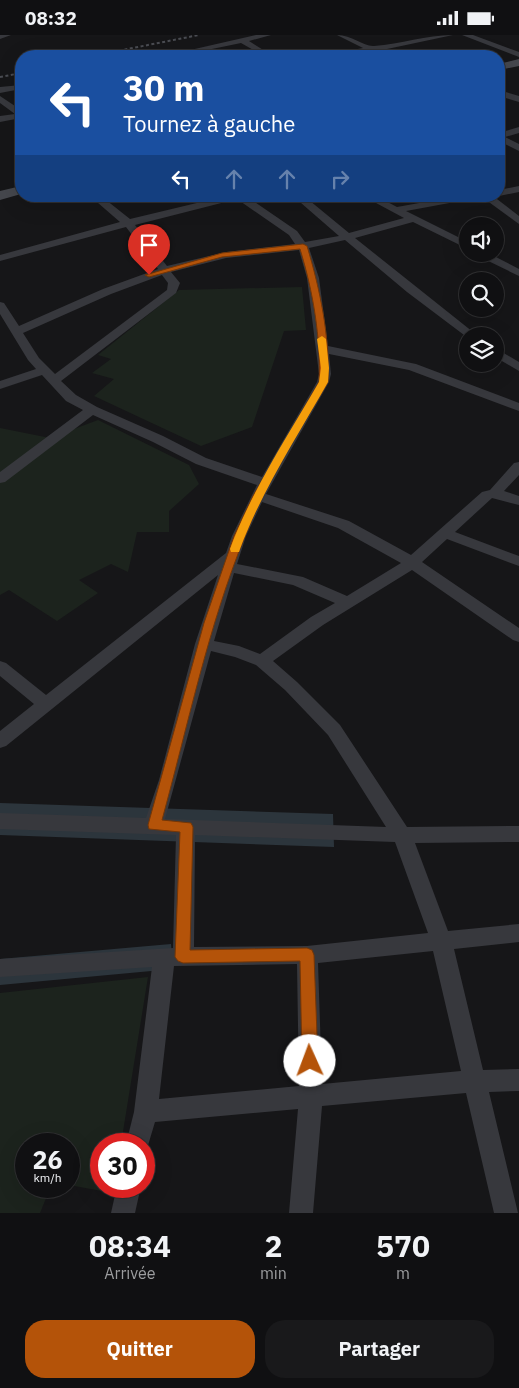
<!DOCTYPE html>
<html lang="fr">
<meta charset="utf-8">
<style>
body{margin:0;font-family:"IBM Plex Sans",sans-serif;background:#19191b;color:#f1f3f6;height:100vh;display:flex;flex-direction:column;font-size:19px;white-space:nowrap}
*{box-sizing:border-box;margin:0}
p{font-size:16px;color:#9c9d9f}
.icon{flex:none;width:28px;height:28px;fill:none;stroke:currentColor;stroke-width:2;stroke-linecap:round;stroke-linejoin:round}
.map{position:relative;height:1178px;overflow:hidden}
.panel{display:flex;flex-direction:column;background:#101012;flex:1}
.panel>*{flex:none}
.guide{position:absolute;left:15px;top:15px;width:490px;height:152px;border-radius:20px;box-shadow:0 5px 20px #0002,0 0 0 1px #303032;background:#1a4fa0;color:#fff;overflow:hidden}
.buttons{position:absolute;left:459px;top:182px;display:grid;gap:10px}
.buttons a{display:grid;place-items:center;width:45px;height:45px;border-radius:50%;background:#101012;box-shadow:0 5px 20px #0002,0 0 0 1px #303032;font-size:25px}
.speed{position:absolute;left:15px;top:1098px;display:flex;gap:10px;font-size:25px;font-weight:700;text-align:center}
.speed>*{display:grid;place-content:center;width:65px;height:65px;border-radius:50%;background:#101012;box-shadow:0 5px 20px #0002,0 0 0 1px #303032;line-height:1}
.speed small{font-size:12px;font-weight:400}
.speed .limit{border:8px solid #d22;background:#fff;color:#111}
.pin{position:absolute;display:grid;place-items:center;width:42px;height:42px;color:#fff;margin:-51px -21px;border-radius:50% 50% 50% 0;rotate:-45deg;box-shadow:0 0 5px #0007}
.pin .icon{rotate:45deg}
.me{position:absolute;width:55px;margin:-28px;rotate:358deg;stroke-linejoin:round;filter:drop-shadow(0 0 4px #0008)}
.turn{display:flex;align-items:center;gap:18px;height:105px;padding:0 25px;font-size:22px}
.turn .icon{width:65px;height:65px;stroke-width:2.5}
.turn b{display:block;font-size:35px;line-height:42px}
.lanes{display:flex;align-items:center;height:48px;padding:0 25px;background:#0003;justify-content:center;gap:25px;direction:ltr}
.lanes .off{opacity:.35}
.eta{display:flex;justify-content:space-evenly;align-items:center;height:85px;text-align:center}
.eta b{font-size:30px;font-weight:700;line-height:35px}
.primary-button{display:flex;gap:10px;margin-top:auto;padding:10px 25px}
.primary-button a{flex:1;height:58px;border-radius:20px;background:#b45309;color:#fff;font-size:20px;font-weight:700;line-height:58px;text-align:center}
.primary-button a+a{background:#19191b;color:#f1f3f6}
.status{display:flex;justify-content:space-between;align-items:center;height:35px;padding:0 25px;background:#101012;direction:ltr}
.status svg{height:14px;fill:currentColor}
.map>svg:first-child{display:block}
.green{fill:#1c231d}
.water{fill:#2c353c}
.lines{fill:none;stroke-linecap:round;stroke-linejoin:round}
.minor{fill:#37383d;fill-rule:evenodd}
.tertiary{fill:#37383d;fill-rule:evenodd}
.secondary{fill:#45474d;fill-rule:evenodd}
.rail{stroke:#4a4c52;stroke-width:2;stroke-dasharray:3 2.5;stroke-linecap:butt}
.route{fill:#b45309;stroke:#753606}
.slow{fill:#f59e0b}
</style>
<div class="status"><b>08:32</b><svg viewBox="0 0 49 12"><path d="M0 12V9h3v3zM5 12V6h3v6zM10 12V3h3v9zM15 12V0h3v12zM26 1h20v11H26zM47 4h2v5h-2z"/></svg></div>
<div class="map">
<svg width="519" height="1178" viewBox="0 0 519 1178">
<rect width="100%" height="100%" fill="#161618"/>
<g class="green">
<path d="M302,252L306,295L284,296L252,392L201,411L94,361L114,344L92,338L111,324L98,320L179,255Z"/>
<path d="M98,385L189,430L199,449L169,476V497H137L128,537L111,529L79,545L98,558L57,586L9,555L0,560V393L50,403Z"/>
<path d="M148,942L121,1109H101V1151H114L113,1158L69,1150V1109H26V1151H51L40,1178H0V958Z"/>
</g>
<g class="water">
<path d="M0,768L333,779L334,812L0,800Z"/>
<path d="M171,909L173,934L0,950V924Z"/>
</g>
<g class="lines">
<g class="minor">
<path d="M256,0H271L249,6L273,21H264L241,8L178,21H164Z"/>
<path d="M337,0C352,0 364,12 374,11C401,9 426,0 453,0L373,17L328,21L332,19L363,13Z"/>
<path d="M462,0H473L519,17V22Z"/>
<path d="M21,50V54L0,58V52Z"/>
<path d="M499,55L519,61V67L499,61Z"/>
<path d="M0,61L21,75V83L0,87V81L15,79L0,68Z"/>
<path d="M519,92V98L505,102L519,109V116L499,106V98Z"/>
<path d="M519,151V157L499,161V155Z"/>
<path d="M90,161H101L130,184L226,161H246L297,196L305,207L339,201L293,161H304L349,198L404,183L363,161H376L397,172L458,161H493L519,181V189L482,162L406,176L468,207V214L413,187L355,203L478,301H468V303L407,257L345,205L309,213L319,243L328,311L416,329L519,368V376L409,335L329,319L331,339L329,347L266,459L349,486L411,520L482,457L490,455L514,428L519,427V440L504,456L519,461V470L492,463L455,497L519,521V531L447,504L422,527L519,593V607L513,605L412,535L323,590L273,626L297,647L340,690L407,792L519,791V807L415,808L448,896L519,889V907L454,914L483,1035L519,1034V1056L489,1057L518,1178H494L466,1058L322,1071L313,1178H289L298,1074L155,1087L146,1117L144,1118V1109H126L134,1077L152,932L0,942V924L173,913L176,800L0,794V778L146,783L159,745L195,609L218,540L6,711L0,713V696L34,669L0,641V626L6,628L46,660L226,518L232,501L257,450L196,429L153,407L93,380L5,447L0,448V437L83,375L66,366L42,340L0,354V346L36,334L28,325L0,279V267L4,268L19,291L103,254L158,234L126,192L0,226V220L120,187ZM237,164L289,200L295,209L226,217L167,231L135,190ZM299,215L307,243L319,339L317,347L262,442L206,423L163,401L97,372L76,360L61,346L176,258L180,248L171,237L226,223ZM162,240L168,248L167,255L55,339L39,323L23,298L111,259ZM262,467L338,493L401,528L347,561L303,542L237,529L246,501ZM234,538L293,550L335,568L311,582L260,619L239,611L214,606ZM211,616L235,622L256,630L285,655L328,700L386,792L165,784ZM195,800L395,807L428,898L307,911L194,912ZM433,916L461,1036L322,1049L318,928ZM297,929L299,1051L159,1064L174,931Z"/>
<path d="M477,219H490L519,234V241L478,221Z"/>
<path d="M495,313L519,327V336L495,322Z"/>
<path d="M117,1151H141L135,1178H111Z"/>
</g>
<path class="tertiary" d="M0,0H11L0,4Z"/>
<g class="secondary">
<path d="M519,24V31L499,35V29Z"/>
<path d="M21,151V159L0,165V156Z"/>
</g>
<g class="rail">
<path d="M70,21L98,16"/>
<path d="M92,21L199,0"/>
<path d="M0,42L21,38"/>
</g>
</g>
<path class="route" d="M303,209L307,211C320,254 330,302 328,347C299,397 266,447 245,501C208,592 188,690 162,785L191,788L193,792L190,915L307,913L312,915L314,920L318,1026L316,1031L310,1033L305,1031L302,1026L300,926L183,928L178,926L175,922L180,797L149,794L148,790L204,588L234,501L253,461L319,347C321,303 313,256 300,214L222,222L149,242L145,240L222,218Z"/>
<path class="slow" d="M322,301L326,304L329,333L328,347C297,402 262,455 240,514L239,517H231L230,514C252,455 287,402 319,347L321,333L317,304Z"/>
</svg>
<div class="buttons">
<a><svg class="icon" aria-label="sound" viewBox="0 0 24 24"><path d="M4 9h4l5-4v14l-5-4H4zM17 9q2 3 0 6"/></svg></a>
<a><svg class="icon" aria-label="search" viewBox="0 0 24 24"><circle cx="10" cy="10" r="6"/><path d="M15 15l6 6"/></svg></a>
<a><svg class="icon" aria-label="layers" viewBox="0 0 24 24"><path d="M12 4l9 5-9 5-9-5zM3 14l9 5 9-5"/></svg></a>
</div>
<div class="speed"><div>26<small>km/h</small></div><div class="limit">30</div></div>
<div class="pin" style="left:149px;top:240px;background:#d93025"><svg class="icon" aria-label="arrive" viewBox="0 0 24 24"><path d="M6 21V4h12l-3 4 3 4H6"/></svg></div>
<svg class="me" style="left:310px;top:1026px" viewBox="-20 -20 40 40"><circle r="19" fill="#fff"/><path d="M0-13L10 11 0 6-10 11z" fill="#b45309"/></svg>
<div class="guide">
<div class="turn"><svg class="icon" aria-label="left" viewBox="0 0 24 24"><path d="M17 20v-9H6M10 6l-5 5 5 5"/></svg><div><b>30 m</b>Tournez à gauche</div></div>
<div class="lanes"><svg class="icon" aria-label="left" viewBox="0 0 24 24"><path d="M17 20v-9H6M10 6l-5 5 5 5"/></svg><svg class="icon off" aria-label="ahead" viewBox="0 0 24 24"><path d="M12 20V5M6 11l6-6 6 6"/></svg><svg class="icon off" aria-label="ahead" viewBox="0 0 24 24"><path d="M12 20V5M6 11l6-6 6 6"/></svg><svg class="icon off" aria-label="right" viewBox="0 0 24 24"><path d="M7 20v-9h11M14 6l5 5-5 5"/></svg></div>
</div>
</div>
<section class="panel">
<div class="eta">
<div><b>08:34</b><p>Arrivée</p></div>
<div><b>2</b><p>min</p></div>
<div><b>570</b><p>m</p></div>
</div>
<div class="primary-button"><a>Quitter</a><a>Partager</a></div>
</section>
